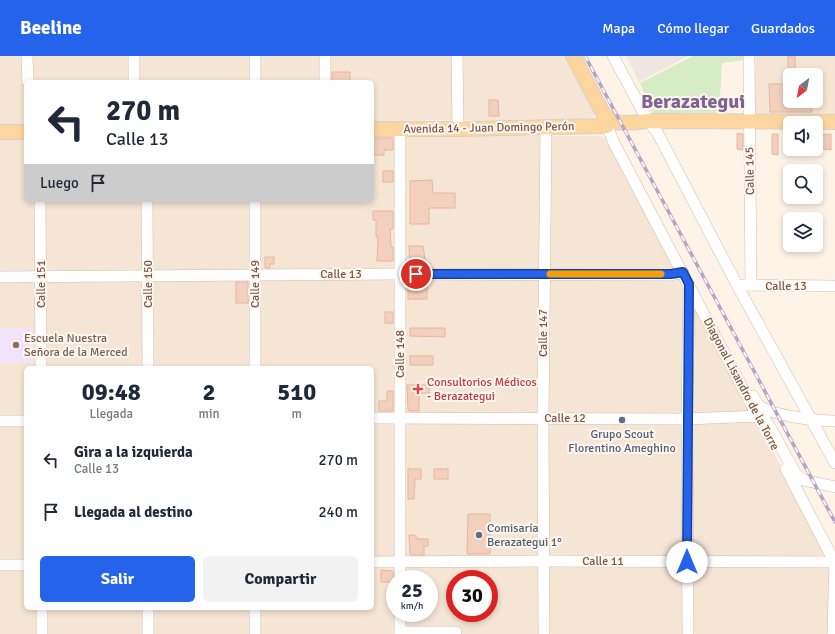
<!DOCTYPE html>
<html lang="es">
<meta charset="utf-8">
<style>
body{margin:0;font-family:Signika,sans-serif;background:#f2f2f3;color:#1f2937;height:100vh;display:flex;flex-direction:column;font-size:15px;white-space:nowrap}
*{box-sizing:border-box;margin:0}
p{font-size:13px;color:#747a83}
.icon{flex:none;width:22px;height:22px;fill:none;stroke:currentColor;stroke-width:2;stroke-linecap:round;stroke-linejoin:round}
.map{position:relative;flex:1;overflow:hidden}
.drawer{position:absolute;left:24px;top:310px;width:350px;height:244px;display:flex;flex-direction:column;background:#fff;border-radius:6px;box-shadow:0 2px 6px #0003}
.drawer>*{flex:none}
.top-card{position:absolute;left:24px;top:24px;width:350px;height:122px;border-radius:6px;box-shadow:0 2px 6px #0003;background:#fff;color:#1f2937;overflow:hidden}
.needle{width:26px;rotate:212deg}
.fabs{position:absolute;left:783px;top:12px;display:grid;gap:8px}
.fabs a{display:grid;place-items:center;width:40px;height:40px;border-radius:6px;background:#fff;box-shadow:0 2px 6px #0003;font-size:20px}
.speed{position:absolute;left:386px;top:514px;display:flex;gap:8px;font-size:20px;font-weight:700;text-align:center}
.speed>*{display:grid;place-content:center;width:52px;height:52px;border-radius:50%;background:#fff;box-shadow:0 2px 6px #0003;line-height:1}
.speed small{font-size:10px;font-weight:400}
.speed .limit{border:6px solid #d22;background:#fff;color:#111}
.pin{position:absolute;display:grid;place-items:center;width:34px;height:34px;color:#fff;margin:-17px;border:2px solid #fff;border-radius:50%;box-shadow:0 1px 4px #0007}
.me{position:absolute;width:44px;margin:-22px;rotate:0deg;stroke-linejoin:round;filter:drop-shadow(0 0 3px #0008)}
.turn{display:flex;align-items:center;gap:14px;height:84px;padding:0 16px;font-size:18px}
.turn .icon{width:52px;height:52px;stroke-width:2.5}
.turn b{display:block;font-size:28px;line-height:34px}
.then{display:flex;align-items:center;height:38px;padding:0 16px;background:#0003;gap:8px;font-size:15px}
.eta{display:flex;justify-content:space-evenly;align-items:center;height:68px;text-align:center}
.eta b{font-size:24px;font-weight:800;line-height:28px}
.action{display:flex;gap:8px;margin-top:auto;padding:8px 16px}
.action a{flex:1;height:46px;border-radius:6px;background:#2563eb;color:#fff;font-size:16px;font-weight:800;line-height:46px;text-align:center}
.action a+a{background:#f2f2f3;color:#1f2937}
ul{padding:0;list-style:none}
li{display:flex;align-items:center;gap:12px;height:52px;padding:0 16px}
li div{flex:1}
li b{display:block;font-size:15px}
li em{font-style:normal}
header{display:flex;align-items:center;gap:24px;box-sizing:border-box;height:56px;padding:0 20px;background:#2563eb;color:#fff}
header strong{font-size:19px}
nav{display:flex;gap:22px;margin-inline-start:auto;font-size:14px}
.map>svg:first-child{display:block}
.residential{fill:#f5e5d5;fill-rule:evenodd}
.industrial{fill:#ede6e1}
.education{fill:#f0e3fa}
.green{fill:#d6ecc4}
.building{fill:#f3d0be;stroke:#e6b69e}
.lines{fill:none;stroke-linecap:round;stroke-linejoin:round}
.minor-casing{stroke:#d2bdaf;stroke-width:12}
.major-casing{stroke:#d9d0cc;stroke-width:16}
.minor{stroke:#fff;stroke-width:11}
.major{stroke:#fdd59e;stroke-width:14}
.rail-casing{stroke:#b6a4c8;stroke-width:3.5}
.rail{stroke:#fff7ee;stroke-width:2;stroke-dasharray:6;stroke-linecap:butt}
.route-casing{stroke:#184099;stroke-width:10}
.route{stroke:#2563eb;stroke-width:7}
.slow{stroke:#f59e0b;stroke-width:7}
.education-dot{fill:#8d6e63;stroke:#fff7ee;stroke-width:1.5}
.health-dot{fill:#e0444e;stroke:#fff7ee;stroke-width:1.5}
.service-dot{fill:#5c6f8a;stroke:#fff7ee;stroke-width:1.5}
.labels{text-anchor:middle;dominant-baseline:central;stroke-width:4;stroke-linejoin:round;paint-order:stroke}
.street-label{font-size:12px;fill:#78584a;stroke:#fff7ee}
.education-label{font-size:12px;fill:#785e54;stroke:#fff7ee;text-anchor:start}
.health-label{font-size:12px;fill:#be3a42;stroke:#fff7ee;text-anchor:start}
.service-label{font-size:12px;fill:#4e5e75;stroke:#fff7ee}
.town-label{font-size:20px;font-weight:bold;fill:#816294;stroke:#fff7ee}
</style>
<header>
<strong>Beeline</strong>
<nav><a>Mapa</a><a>Cómo llegar</a><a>Guardados</a></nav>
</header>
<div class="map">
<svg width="835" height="578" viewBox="0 0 835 578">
<rect width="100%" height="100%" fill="#fdf3e7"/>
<g class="residential">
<path d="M0,0H568L596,55L592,63L372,65V26H26V69L0,70Z"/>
<path d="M753,0H835V60L761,61L754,55ZM790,19H816V45H790Z"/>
<path d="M0,79H26V144H372V80H601L606,84L835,511V578H0ZM26,312H372V552H26ZM395,523H429V557H395ZM455,523H489V557H455Z"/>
</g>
<path class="industrial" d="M626,0H688L639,26Z"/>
<path class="education" d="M0,272H32L33,307L0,308Z"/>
<path class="green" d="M693,0H744V4L722,7L719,57L653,58L640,27Z"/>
<g class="building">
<rect x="788" y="0" width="7" height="19"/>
<path d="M332,16H350V25L332,26Z"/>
<path d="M769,28H790V45H811L812,56H770Z"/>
<path d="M489,44H498L499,60H489Z"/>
<path d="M737,77L743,78V94L737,93Z"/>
<path d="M772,78H778V99L772,98Z"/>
<path d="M831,78V94L816,92V79Z"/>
<path d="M372,82H393V94H384V99H372Z"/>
<rect x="383" y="115" width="10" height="11"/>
<path d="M432,124L433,137H455V152H429V168H410V125Z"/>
<path d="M373,155H393V173H390L391,191H393V205H377L378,181H376V164H373Z"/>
<path d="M409,190H423L425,203L420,204V211H412L410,210Z"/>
<path d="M265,201H274V208H270V212H265Z"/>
<path d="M410,225L427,226V243H408V227Z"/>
<rect x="236" y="226" width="12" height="21"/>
<rect x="385" y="256" width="8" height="11"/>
<path d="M410,272H445V281L410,280Z"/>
<rect x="410" y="300" width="23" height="9"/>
<path d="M407,329H429V337H419V355H410L408,354Z"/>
<path d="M387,335H393V355H379V345H387Z"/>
<path d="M408,413H421V423H415L414,443H408Z"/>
<rect x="434" y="413" width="14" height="10"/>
<path d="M468,458H490V498H467Z"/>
<path d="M409,479H415V481H417V483H428V490H424V499H411L410,497Z"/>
<path d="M381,514L393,515L394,526H381Z"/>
</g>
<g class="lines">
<defs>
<g id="minor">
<path d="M27,0L28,26"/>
<path d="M457,0L458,73"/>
<path d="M613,0L648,65L657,76L737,229L835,407"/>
<path d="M749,0L751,229"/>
<path d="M134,26V0"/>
<path d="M255,26V0"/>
<path d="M325,26V0"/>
<path d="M607,70L614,87L760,365"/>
<path d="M40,144L41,312"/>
<path d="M147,144L148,312"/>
<path d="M255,144V312"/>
<path d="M0,221L400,218L671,219L683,216"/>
<path d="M743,229L835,230"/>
<path d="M753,340C755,344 757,348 760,350C773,360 819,365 835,365"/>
<path d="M372,362L687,363L758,360L764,362L770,371L795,417L799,421L803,424L835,431"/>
<path d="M0,365H26"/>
<path d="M786,413L835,507"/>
<path d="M372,506L542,505L835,506"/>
<path d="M0,509H26"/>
<path d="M400,523V73"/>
<path d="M148,552V578"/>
<path d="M255,552V578"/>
<path d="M400,557V578"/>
<path d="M400,576H456"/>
<path d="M42,578V552"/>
<path d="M544,578L543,362L546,72"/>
<path d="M688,578L687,363L689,229"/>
<path d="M833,578L835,506"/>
</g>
<g id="major">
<path d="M604,59C616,71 633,66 648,65L835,66"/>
<path d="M372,73H458L607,70L604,59L573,0"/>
<path d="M0,76H26"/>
</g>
</defs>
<use href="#minor" class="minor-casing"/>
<use href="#major" class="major-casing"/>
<use href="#minor" class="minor"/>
<use href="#major" class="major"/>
<defs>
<path id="rail" d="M585,0L835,466"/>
</defs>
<use href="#rail" class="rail-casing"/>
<use href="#rail" class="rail"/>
</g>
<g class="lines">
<defs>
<path id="route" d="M416,218H671L683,216L689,228L687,506"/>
</defs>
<use href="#route" class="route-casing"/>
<use href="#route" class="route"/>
<path class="slow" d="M550,218H661"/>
</g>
<circle class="education-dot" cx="16" cy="289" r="4"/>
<path class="health-dot" d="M416 327h4v4h4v4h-4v4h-4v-4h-4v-4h4z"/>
<g class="service-dot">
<circle cx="622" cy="364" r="4"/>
<circle cx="479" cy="479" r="4"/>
</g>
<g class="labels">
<g class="street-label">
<text transform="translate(489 72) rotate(-1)">Avenida 14 - Juan Domingo Perón</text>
<text transform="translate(750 115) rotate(-91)">Calle 145</text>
<text x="341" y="218">Calle 13</text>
<text transform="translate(41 228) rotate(-90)">Calle 151</text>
<text transform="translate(148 228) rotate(-90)">Calle 150</text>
<text transform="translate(255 228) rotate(-90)">Calle 149</text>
<text x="786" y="230">Calle 13</text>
<text transform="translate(543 277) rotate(-90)">Calle 147</text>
<text transform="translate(400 298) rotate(-90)">Calle 148</text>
<text transform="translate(741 328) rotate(62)">Diagonal Lisandro de la Torre</text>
<text x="565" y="362">Calle 12</text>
<text x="603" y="505">Calle 11</text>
</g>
<g class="education-label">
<text x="24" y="282">Escuela Nuestra<tspan x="24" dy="14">Señora de la Merced</tspan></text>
</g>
<g class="health-label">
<text x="427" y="326">Consultorios Médicos<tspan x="427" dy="14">- Berazategui</tspan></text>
</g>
<g class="service-label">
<text x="622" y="378">Grupo Scout<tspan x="622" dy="14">Florentino Ameghino</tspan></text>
<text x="487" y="472" text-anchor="start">Comisaría<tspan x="487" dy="14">Berazategui 1°</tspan></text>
</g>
<g class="town-label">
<text x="693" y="45">Berazategui</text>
</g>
</g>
</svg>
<div class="fabs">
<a><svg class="needle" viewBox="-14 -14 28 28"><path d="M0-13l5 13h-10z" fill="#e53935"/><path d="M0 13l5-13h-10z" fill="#747a83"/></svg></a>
<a><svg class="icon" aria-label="sound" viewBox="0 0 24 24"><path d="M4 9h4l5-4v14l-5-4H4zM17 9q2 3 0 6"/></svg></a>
<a><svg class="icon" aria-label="search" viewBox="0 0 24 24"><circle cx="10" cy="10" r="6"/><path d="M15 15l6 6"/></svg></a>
<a><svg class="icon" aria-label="layers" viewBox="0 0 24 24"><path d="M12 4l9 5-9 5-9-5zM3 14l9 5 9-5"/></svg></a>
</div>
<div class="speed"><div>25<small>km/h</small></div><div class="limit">30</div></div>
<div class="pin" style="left:416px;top:218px;background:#d93025"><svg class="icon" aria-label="arrive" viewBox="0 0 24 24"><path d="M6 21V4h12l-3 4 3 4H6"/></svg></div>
<svg class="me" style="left:687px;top:506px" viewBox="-20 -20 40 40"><circle r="19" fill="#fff"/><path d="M0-13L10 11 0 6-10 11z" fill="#2563eb"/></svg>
<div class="top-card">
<div class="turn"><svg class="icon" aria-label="left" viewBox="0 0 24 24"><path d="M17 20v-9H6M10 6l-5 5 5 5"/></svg><div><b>270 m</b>Calle 13</div></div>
<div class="then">Luego<svg class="icon" aria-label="arrive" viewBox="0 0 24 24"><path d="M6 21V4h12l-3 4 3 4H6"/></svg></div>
</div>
<section class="drawer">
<div class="eta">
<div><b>09:48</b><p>Llegada</p></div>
<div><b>2</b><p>min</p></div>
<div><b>510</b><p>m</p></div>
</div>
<ul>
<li><svg class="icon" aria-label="left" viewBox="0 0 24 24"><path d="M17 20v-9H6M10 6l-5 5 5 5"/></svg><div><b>Gira a la izquierda</b><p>Calle 13</p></div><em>270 m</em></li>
<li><svg class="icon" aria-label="arrive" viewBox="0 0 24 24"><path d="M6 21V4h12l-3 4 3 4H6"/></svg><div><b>Llegada al destino</b></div><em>240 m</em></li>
</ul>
<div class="action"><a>Salir</a><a>Compartir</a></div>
</section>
</div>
